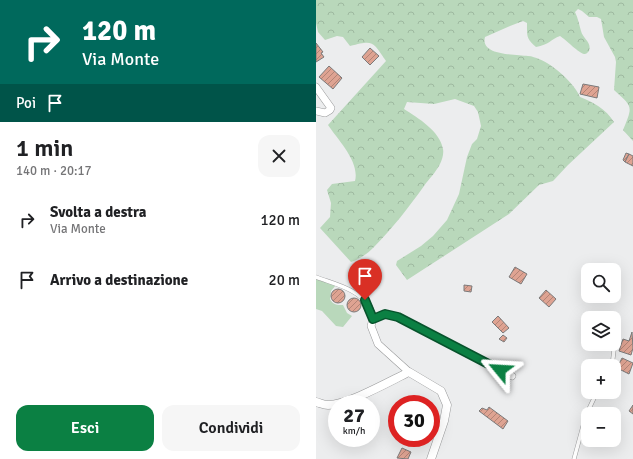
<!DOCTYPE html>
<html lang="it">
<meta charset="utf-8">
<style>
body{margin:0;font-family:Signika,sans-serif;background:#f6f6f6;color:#202124;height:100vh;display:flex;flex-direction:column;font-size:15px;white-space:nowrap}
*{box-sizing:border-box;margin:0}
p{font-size:13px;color:#757577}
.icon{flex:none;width:22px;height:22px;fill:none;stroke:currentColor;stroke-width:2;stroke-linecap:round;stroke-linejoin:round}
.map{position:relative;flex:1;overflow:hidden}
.details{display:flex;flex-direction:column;background:#fff;width:316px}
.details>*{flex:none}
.banner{background:#00695c;color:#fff;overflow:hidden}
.tools{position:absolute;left:265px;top:263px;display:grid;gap:8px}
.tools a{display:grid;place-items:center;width:40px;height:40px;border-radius:8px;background:#fff;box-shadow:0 4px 16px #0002;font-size:20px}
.speed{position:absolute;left:12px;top:395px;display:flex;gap:8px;font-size:20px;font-weight:700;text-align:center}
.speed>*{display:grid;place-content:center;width:52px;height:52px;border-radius:50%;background:#fff;box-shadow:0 4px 16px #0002;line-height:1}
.speed small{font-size:10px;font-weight:400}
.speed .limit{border:6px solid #d22;background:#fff;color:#111}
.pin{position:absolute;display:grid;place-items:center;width:34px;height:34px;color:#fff;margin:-41px -17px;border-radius:50% 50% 50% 0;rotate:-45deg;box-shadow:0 0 4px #0007}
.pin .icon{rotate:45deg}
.me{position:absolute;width:44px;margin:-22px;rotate:297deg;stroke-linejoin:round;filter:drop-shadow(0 0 3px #0008)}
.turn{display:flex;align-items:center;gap:14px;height:84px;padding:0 16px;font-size:18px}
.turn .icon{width:52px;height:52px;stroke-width:2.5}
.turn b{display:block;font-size:28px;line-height:34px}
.then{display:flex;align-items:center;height:38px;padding:0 16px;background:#0003;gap:8px;font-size:15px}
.round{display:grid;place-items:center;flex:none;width:42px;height:42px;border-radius:12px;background:#f6f6f6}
.head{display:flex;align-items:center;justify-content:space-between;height:68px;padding:0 16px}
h1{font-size:24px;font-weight:600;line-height:30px}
.cta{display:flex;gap:8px;margin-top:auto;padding:8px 16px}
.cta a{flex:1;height:46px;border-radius:12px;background:#0b8043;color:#fff;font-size:16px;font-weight:600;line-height:46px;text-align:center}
.cta a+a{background:#f6f6f6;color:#202124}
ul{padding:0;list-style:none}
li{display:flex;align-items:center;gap:12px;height:60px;padding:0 16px}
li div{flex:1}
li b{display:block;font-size:15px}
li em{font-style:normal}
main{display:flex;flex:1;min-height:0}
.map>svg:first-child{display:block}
.green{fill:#b9d8bb}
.forest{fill:url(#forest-crowns)}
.building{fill:url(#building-hatch);stroke:#7b7a7a}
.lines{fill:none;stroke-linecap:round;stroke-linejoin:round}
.service-casing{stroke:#999a9b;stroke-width:4.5}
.minor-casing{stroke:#999a9b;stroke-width:8}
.tertiary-casing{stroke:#999a9b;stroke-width:9}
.service{stroke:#fff;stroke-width:3.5}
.minor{stroke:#fff;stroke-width:7}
.tertiary{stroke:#fff;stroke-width:8}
.route-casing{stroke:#07532c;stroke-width:10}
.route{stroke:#0b8043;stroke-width:7}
</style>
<main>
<section class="details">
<div class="banner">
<div class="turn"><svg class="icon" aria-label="right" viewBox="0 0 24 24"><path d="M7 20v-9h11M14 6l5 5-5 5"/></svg><div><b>120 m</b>Via Monte</div></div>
<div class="then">Poi<svg class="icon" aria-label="arrive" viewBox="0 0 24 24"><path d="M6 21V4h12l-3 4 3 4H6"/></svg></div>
</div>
<div class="head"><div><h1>1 min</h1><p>140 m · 20:17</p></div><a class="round"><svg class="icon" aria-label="close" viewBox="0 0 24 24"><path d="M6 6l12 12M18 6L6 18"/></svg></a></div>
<ul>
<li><svg class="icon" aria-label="right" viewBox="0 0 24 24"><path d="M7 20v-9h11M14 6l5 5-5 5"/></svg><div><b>Svolta a destra</b><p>Via Monte</p></div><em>120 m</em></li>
<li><svg class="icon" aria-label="arrive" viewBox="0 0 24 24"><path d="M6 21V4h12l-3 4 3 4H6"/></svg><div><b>Arrivo a destinazione</b></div><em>20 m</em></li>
</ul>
<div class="cta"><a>Esci</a><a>Condividi</a></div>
</section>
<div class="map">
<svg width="317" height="459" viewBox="0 0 317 459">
<defs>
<pattern id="forest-crowns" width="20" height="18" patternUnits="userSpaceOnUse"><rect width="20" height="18" fill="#b9d8bb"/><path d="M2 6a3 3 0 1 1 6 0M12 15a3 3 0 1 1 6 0" fill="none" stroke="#9eb9a0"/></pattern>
<pattern id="building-hatch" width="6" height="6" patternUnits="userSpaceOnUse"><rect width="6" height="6" fill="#dea392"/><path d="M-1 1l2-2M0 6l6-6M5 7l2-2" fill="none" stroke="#b38476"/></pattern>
</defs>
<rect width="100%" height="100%" fill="#ecedee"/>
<path class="green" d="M0,279L20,285L15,291L14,299C17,305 21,305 27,305L31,313L36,316L27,327L20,326L6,311L0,309Z"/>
<path class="forest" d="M0,0H317V141L307,130C317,106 317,107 298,90L300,62L299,57L288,37L285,19L281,17H273L266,11L262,9L259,12C262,18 263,24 265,31C267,39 276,42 273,51C271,53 271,54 268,54C264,54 249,39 244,36C235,39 233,45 220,47C210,38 211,36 211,23L207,21L194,26L169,37C164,56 200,54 212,56C216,56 220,58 223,59C238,65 258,83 264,97C277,102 290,109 298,122L252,165L237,181L223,185L193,214L91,280L80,265L81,261L105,246L117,236L131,220L143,194L151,157L156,144L161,139L165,126L162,112L158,106L139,99L118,104L91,102L88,109C102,118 124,131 127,149C128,154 126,160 124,164C120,172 113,179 108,186C93,207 76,229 58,247C51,254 44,259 35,262L4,228L14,217L15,203L11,190L16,184L39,181C44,162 22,140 12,125L70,61C56,41 58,40 34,46L27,37L21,36L9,40L2,32L0,23Z"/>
<g class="building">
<path d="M0,43L7,52L5,53L8,57L0,62Z"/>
<path d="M54,48L63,56L54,65L46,57Z"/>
<path d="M13,66L26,78L17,89L3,77Z"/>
<path d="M267,84L283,87L281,98L264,94Z"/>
<path d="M310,153L313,154L309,162L307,160Z"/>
<path d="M313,154L317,156V166L309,162Z"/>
<path d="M199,267L211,274L205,284L193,277Z"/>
<path d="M148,285L156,286L155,292L148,291Z"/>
<circle cx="22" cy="296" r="7"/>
<path d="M230,290L240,299L233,307L223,298Z"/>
<circle cx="38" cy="305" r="7"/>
<path d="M182,316L193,328L187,333L176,322Z"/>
<path d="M316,332L317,348L315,355L303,351L307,339L313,341Z"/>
<path d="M187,335L191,338L188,342L183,339Z"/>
<path d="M306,358L317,363L313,374L301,368Z"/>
<path d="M317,405V414L313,411Z"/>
<path d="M173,407L192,421L187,429L163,411L166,408L171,410Z"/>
<path d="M86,448L95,452L92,459L81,458Z"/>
</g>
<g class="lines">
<defs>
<g id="service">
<path d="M0,277C18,284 43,289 53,307"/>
<path d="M296,366L300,334"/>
<path d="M258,459L270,415L281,392"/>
</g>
<g id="minor">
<path d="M0,87L15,108L14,110L9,113L0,111"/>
<path d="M53,307L57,319L55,326L62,344L93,372"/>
<path d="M57,319L69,314L82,317L196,376"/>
</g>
<path id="tertiary" d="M0,402C4,403 8,405 12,405C32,405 74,381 93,372L125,391L131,405L128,421L115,459"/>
</defs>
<use href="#service" class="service-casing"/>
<use href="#minor" class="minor-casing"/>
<use href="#tertiary" class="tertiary-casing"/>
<use href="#service" class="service"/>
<use href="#minor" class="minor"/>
<use href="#tertiary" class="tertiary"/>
</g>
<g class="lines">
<defs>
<path id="route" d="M49,300L57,319L69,314L82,317L184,370"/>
</defs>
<use href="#route" class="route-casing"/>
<use href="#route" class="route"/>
</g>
</svg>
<div class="tools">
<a><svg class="icon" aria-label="search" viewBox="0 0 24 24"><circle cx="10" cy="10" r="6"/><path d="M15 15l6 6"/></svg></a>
<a><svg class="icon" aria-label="layers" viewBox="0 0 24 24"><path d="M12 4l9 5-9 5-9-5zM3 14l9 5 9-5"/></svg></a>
<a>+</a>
<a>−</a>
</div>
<div class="speed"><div>27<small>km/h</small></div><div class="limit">30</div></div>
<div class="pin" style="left:49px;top:300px;background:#d93025"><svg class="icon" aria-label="arrive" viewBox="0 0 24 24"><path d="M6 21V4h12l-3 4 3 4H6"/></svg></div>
<svg class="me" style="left:184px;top:370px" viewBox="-20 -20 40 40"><path d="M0-17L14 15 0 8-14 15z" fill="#0b8043" stroke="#fff" stroke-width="4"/></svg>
</div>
</main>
